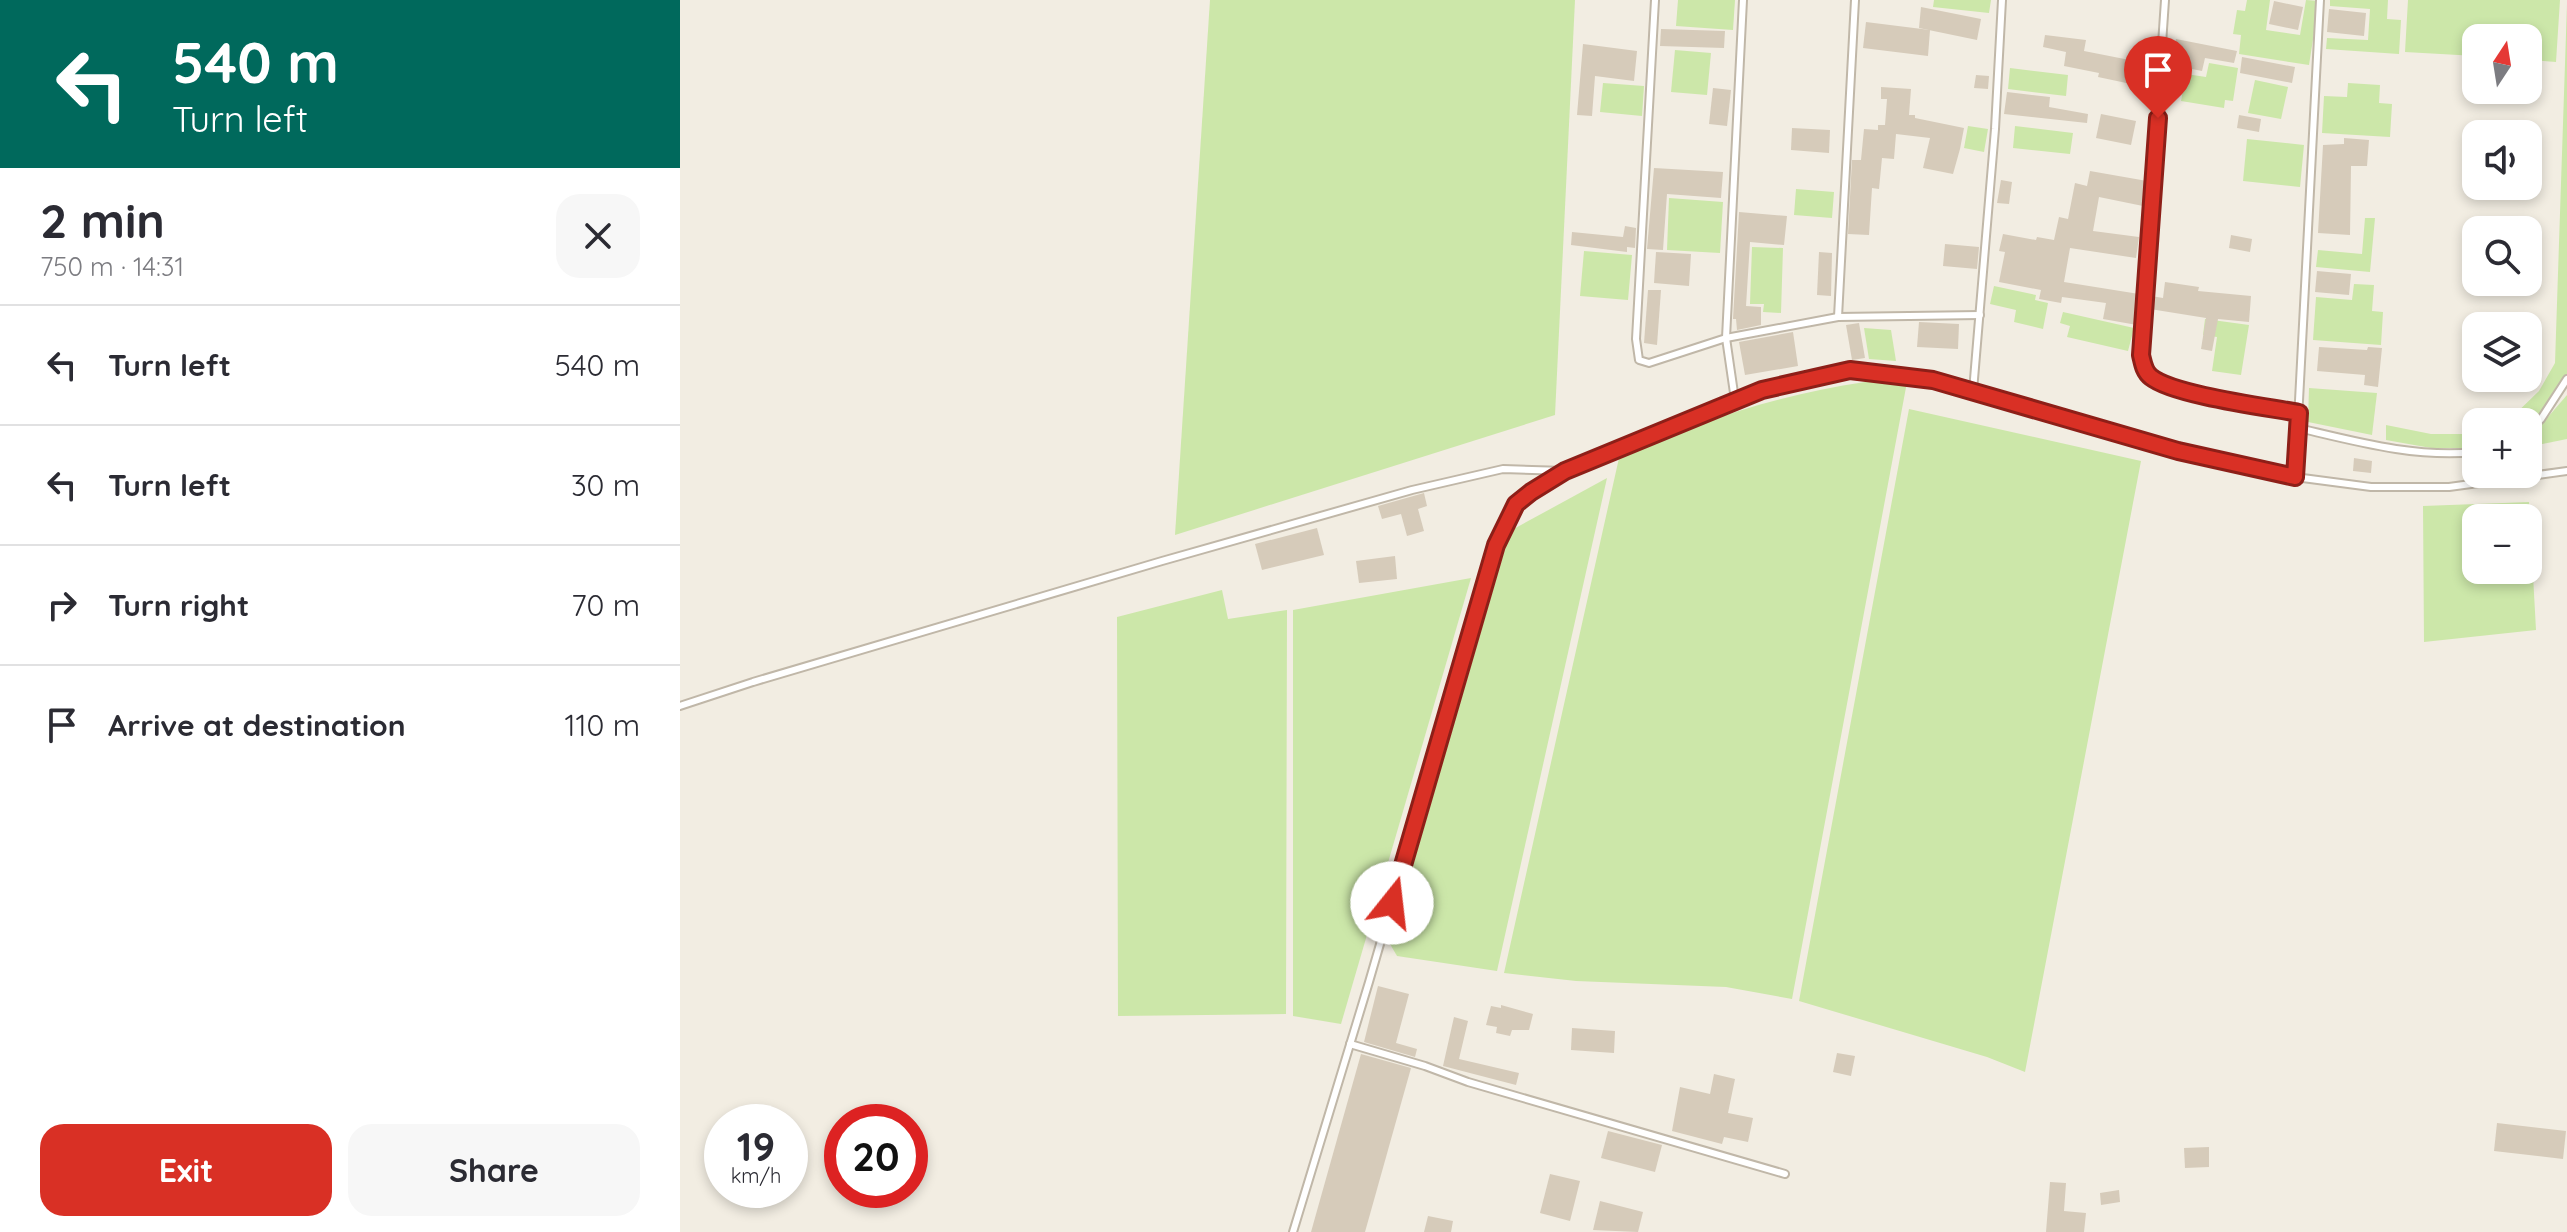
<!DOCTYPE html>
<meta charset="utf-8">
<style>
body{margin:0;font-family:Quicksand,sans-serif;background:#f7f7f7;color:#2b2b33;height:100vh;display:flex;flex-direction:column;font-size:30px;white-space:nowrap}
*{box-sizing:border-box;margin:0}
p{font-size:26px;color:#7c7c81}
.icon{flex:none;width:44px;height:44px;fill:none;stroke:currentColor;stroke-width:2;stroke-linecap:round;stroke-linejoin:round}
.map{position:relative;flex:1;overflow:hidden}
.side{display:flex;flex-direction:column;background:#fff;width:680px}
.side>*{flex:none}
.banner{background:#00695c;color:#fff;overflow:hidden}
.needle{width:52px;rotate:12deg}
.fabs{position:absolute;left:1782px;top:24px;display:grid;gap:16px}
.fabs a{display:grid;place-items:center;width:80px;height:80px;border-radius:16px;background:#fff;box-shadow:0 4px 12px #0003;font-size:40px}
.speed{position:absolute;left:24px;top:1104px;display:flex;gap:16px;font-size:40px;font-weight:700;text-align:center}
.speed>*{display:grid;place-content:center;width:104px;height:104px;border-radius:50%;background:#fff;box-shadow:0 4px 12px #0003;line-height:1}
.speed small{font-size:20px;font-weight:400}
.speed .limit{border:12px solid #d22;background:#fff;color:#111}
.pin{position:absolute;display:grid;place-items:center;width:68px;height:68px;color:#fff;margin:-82px -34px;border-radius:50% 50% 50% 0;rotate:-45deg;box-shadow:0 0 8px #0007}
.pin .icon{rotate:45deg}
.me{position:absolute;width:88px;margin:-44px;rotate:16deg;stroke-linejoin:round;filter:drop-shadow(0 0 6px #0008)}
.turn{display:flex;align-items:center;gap:28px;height:168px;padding:0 40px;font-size:36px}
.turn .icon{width:104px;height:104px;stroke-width:2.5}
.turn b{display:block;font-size:56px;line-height:68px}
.round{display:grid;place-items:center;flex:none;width:84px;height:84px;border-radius:24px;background:#f7f7f7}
.head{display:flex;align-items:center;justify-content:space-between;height:136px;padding:0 40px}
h1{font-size:48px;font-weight:800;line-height:60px}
.cta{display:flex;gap:16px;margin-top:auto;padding:16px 40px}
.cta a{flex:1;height:92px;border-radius:24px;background:#d93025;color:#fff;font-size:32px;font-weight:800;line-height:92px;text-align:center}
.cta a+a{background:#f7f7f7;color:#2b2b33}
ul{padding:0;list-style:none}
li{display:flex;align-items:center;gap:24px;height:120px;padding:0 40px;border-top:2px solid #e1e1e2}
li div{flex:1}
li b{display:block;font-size:30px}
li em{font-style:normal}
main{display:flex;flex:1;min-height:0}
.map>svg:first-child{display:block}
.green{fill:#cce7a9;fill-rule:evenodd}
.building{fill:#d6cbba}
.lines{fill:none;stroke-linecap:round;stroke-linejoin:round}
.service-casing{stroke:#c0b7a8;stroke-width:10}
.service{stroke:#fff;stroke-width:6}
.route-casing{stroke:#8d1f18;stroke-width:20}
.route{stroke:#d93025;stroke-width:14}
</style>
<main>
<section class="side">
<div class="banner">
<div class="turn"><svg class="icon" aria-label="left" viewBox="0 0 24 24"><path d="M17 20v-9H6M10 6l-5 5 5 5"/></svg><div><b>540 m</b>Turn left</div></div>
</div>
<div class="head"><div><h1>2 min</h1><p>750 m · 14:31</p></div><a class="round"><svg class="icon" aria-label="close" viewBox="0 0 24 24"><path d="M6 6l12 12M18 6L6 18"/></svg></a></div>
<ul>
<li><svg class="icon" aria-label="left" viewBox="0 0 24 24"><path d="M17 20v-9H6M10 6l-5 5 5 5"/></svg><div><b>Turn left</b></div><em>540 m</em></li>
<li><svg class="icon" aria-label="left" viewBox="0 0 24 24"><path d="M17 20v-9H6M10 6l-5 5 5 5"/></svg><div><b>Turn left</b></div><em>30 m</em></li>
<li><svg class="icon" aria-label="right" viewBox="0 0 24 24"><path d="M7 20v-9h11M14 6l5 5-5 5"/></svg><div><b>Turn right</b></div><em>70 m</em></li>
<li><svg class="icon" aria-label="arrive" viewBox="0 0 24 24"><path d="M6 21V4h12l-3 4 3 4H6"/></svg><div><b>Arrive at destination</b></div><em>110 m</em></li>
</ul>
<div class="cta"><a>Exit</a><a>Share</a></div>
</section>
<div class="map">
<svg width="1887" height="1232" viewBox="0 0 1887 1232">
<rect width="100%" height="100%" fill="#f2ede2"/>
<g class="green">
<path d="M530,0H895L875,415L495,535Z"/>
<path d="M998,0H1055L1053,30L996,26Z"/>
<path d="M1254,0H1311L1309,13L1253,7Z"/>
<path d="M1567,0H1590L1586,30L1620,35L1626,0L1639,1L1629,65L1559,54L1561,35L1553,34L1557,10L1565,11Z"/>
<path d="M1650,0H1708L1707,19L1721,20L1719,54L1646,49L1647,38L1688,40L1690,9L1650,6Z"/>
<path d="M1728,0H1880L1876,62L1848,60V38H1796V56L1725,52Z"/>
<path d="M1887,4V378L1857,417L1848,424L1827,422L1859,391L1875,363Z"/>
<path d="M995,50L1031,53L1027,95L991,92Z"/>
<path d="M1529,63L1558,68L1553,101L1545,100L1544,108L1501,101L1506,74L1526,77Z"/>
<path d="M1330,68L1388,75L1386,96L1328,89Z"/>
<path d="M1575,80L1608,87L1601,119L1568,113Z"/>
<path d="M923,83L964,86L962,116L920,112Z"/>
<path d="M1668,83L1700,85L1699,103L1712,104L1710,137L1642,133L1644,96L1667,97Z"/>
<path d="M1288,126L1308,129L1304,152L1284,148Z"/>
<path d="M1335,126L1393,133L1390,154L1333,148Z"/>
<path d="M1567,139L1624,145L1620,187L1563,181Z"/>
<path d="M1116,189L1154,192L1152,218L1114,215Z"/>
<path d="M989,198L1043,202L1040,253L987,250Z"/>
<path d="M1685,218H1695L1690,272L1636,267L1638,250L1682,254Z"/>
<path d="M1072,247L1103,248L1101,313L1083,312L1084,304H1070Z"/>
<path d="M904,251L952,255L948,300L900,296Z"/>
<path d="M1674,284L1694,285L1692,311L1703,312L1701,345L1633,340L1636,297L1672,300Z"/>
<path d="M1314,286L1356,295L1355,300L1368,303L1363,329L1334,322L1336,310L1310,304Z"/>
<path d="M1383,312L1454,328L1448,351L1387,337L1390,326L1380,323Z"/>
<path d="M1525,319L1569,325L1561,375L1532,371L1537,337L1523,335Z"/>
<path d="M1184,328L1211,330L1216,361L1189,359Z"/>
<path d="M1185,382H1227L1112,999L1046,987L896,981L824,973L939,458C1017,421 1099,395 1185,382Z"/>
<path d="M1629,388L1697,393L1692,435L1628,422Z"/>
<path d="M1887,395V439L1848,447V440Z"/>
<path d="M1229,409L1461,461L1345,1072L1307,1057L1119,1001Z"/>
<path d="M1706,425L1751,434H1796V448H1751L1706,440Z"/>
<path d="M927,478L817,971L717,956L710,944L830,531Z"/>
<path d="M1849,502L1856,630L1744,642L1743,506ZM1796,518H1848V570H1796Z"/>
<path d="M791,578L661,1024L613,1016V610Z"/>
<path d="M542,590L548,619L607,610L606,1014L438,1016L437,617Z"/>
</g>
<g class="building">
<path d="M1594,1L1623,7L1618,30L1589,24Z"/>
<path d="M1241,7L1301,19L1297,40L1239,28Z"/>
<path d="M1649,9L1686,13L1684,36L1647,32Z"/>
<path d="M1186,22L1250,30L1248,56L1183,48Z"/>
<path d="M981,29L1045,31L1044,48L980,46Z"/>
<path d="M1365,35L1406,40L1404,51L1475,65L1473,94L1450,90L1451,84L1418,77L1419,73L1384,66L1386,52L1363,47Z"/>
<path d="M1496,39L1557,51L1554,63L1525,58L1522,71L1502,67L1497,98L1484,96L1486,67L1490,68Z"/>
<path d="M903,44L957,51L954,81L915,76L912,116L897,115Z"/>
<path d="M1562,57L1615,67L1612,83L1560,73Z"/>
<path d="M1296,75L1309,76L1308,89L1294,88Z"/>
<path d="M1201,87L1231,89L1229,115H1235V118L1284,128L1280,149L1273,174L1243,168L1250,138L1216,134L1214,159L1202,158L1199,189L1192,188L1189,235L1168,234L1172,160H1181L1184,129L1198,130V125H1205L1207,99H1201Z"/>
<path d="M1033,88L1051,90L1047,126L1029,124Z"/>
<path d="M1327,92L1370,97L1369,107L1408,114L1407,123L1324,114Z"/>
<path d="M1421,114L1456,121L1451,145L1416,138Z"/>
<path d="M1559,115L1581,119L1579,132L1557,128Z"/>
<path d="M1112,128L1150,130L1149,153L1111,150Z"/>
<path d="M1664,138L1689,140L1687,166H1671L1670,235L1638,233L1643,145L1664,144Z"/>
<path d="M974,168L1043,172L1041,198L987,194L983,250L967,249Z"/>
<path d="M1410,171L1467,181L1463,206L1419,197L1413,231L1459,237L1456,258L1390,248L1384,282L1459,294L1457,325L1423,319L1426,303L1382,297L1381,303L1359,299L1361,290L1319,282L1325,252L1319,251L1323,234L1356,240L1357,237L1374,240L1379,217L1388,219L1395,183L1407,186Z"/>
<path d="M1321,180L1332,182L1329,204L1317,203Z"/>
<path d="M1059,212L1107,216L1104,245L1070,242L1066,306L1081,307V325L1057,330L1056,319H1053Z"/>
<path d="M945,226L956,228L955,248L947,247V252L891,245L892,232L943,237Z"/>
<path d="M1551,235L1572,239L1570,252L1549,248Z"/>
<path d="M1265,244L1299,247L1297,269L1263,266Z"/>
<path d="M976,252L1011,254L1009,286L974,283Z"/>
<path d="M1139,252L1152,253L1151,296L1137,295Z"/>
<path d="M1637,271L1671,274L1669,295L1635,292Z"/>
<path d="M1485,282L1519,287L1518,291L1571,296L1569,322L1538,319L1532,351L1521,349L1526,318L1470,309L1471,296L1483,298Z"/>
<path d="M968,290H981L977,345L964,343Z"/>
<path d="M1239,322L1279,324L1278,349L1237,347Z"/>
<path d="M1179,323L1185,358L1172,360L1166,325Z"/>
<path d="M1113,332L1118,366L1065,375L1059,342Z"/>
<path d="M1639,347L1687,350L1688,347L1702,348L1698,387L1684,385L1685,375L1637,371Z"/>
<path d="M1674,458L1692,461L1691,473L1673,471Z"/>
<path d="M744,493L747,506L738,509L744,531L727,536L721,514L702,519L698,506Z"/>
<path d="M637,528L644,555L582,570L575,544Z"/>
<path d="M715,556L717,579L679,583L676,561Z"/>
<path d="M698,986L729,994L716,1043L737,1049L735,1057L684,1042Z"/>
<path d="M821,1005L853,1014L849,1030H832L830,1036L816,1033L817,1027L806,1025L811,1006L821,1008Z"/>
<path d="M774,1017L788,1021L779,1059L839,1073L836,1085L763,1066Z"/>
<path d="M892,1028L935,1031L934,1053L891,1050Z"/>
<path d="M1157,1053L1175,1056L1171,1076L1153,1072Z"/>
<path d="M681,1054L731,1068L685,1232H631Z"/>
<path d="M1034,1074L1055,1079L1048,1113L1073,1118L1068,1142L1044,1137L1042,1144L992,1131L1000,1087L1030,1094Z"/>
<path d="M1817,1123L1886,1131L1883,1159L1814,1151Z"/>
<path d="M928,1131L982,1145L975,1172L921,1158Z"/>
<path d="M1529,1147V1167L1505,1168L1504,1148Z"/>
<path d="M870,1174L900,1181L890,1221L860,1213Z"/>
<path d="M1370,1182L1386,1183L1384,1211L1406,1213L1404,1232H1366Z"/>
<path d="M1439,1190L1440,1202L1421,1205L1420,1193Z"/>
<path d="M920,1201L963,1212L958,1232L913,1230Z"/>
<path d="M748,1216L773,1221L771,1232H744Z"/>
</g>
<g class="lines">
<defs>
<g id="service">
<path d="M975,0L956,339L959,360L969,363L1046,338L1158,317"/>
<path d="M1175,0L1158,317L1300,315"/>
<path d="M1485,0L1461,355C1463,363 1464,371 1471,377C1493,395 1588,407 1619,413"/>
<path d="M1293,391L1315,129L1322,0"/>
<path d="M1055,400L1046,338L1063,0"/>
<path d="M1618,428C1678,442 1735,458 1796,452"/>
<path d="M1848,431L1861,419L1887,379"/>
<path d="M1615,477L1640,0"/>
<path d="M0,706L73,682L482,561L732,490L823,469L885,471"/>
<path d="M670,1044L745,1066L788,1082L1105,1174"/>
<path d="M613,1232L689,982L816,545L836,504L851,492L885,471L1082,390L1170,370L1253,380L1498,451L1615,477L1691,487H1769L1887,471"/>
</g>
</defs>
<use href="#service" class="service-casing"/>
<use href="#service" class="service"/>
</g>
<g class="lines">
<defs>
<path id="route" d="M712,903L816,545L836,504L851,492L885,471L1082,390L1170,370L1253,380L1498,451L1615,477L1619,413C1587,407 1493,395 1471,377C1464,372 1463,363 1461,355L1478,118"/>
</defs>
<use href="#route" class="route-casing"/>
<use href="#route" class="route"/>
</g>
</svg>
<div class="fabs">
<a><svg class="needle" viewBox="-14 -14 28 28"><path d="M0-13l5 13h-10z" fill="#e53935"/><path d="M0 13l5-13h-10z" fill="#7c7c81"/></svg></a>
<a><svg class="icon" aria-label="sound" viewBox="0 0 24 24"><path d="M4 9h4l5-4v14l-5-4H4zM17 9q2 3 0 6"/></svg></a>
<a><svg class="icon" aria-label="search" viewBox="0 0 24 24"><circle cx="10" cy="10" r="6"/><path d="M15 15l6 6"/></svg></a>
<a><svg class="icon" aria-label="layers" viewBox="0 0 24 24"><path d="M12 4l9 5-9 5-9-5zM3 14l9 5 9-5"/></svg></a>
<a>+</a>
<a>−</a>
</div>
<div class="speed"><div>19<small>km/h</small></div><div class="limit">20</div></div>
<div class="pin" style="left:1478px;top:118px;background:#d93025"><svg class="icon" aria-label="arrive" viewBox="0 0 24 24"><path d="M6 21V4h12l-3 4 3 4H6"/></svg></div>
<svg class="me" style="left:712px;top:903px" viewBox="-20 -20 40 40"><circle r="19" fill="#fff"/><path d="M0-13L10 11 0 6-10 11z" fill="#d93025"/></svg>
</div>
</main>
